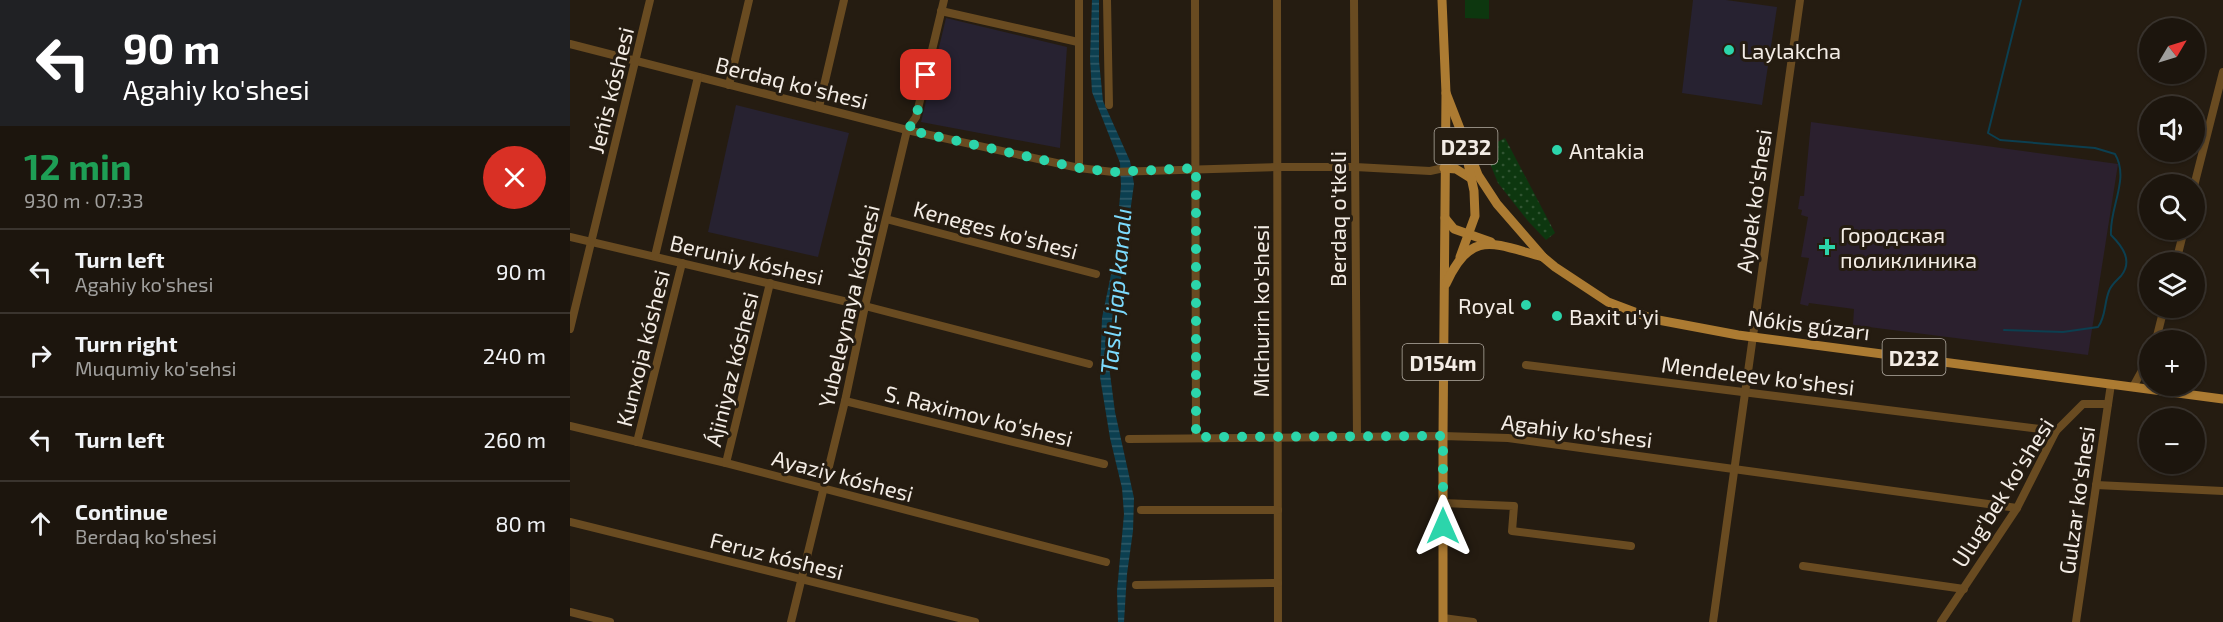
<!DOCTYPE html>
<meta charset="utf-8">
<style>
body{margin:0;font-family:"Exo 2",sans-serif;background:#251e16;color:#f1f3f6;height:100vh;display:flex;flex-direction:column;font-size:22px;white-space:nowrap}
*{box-sizing:border-box;margin:0}
p{font-size:20px;color:#a09f9d}
.icon{flex:none;width:33px;height:33px;fill:none;stroke:currentColor;stroke-width:2;stroke-linecap:round;stroke-linejoin:round}
.map{position:relative;flex:1;overflow:hidden}
.sheet{display:flex;flex-direction:column;background:#1c150d;width:570px}
.sheet>*{flex:none}
.top-card{background:#202124;color:#fff;overflow:hidden}
.needle{width:39px;rotate:52deg}
.fabs{position:absolute;left:1569px;top:18px;display:grid;gap:12px}
.fabs a{display:grid;place-items:center;width:66px;height:66px;border-radius:50%;background:#1c150d;box-shadow:0 2px 4px #0004,0 0 0 2px #3a342e;font-size:30px}
.pin{position:absolute;display:grid;place-items:center;width:51px;height:51px;color:#fff;margin:-26px;border-radius:12px;box-shadow:0 3px 9px #0006}
.me{position:absolute;width:66px;margin:-33px;rotate:0deg;stroke-linejoin:round;filter:drop-shadow(0 0 4px #0008)}
.turn{display:flex;align-items:center;gap:21px;height:126px;padding:0 24px;font-size:27px}
.turn .icon{width:78px;height:78px;stroke-width:2.5}
.turn b{display:block;font-size:42px;line-height:51px}
.round{display:grid;place-items:center;flex:none;width:63px;height:63px;border-radius:32px;background:#251e16}
.headline{display:flex;align-items:center;justify-content:space-between;height:102px;padding:0 24px}
h1{font-size:36px;font-weight:700;line-height:45px;color:#1e9e55}
ul{padding:0;list-style:none}
li{display:flex;align-items:center;gap:18px;height:84px;padding:0 24px;border-top:2px solid #3a342e}
li div{flex:1}
li b{display:block;font-size:22px}
li em{font-style:normal}
main{display:flex;flex:1;min-height:0}
.map>svg:first-child{display:block}
.education{fill:#272231}
.medical{fill:#2b202e}
.grass{fill:url(#grass-dots)}
.pitch{fill:#0d370f}
.water{fill:url(#water-rules)}
.lines{fill:none;stroke-linecap:round;stroke-linejoin:round}
.stream{stroke:#0c3f50;stroke-width:2}
.minor{stroke:#694b21;stroke-width:8}
.major{stroke:#ac7b32;stroke-width:9}
.route{stroke:#2cd5ab;stroke-width:10;stroke-dasharray:0 18}
.poi-dot{fill:#2cd5ab;stroke:#251c11;stroke-width:2}
.labels{text-anchor:middle;dominant-baseline:central;stroke-width:6;stroke-linejoin:round;paint-order:stroke}
.shield{fill:#251c11;stroke:#b5aea5;stroke-width:1.5}
.shield-label{font-size:21px;font-weight:bold;fill:#f3ece5}
.poi-label{font-size:22px;fill:#f3ece5;stroke:#251c11;text-anchor:start}
.street-label{font-size:22px;fill:#f3ece5;stroke:#251c11}
.water-label{font-size:24px;font-style:italic;fill:#7cdafd;stroke:#251c11}
</style>
<main>
<section class="sheet">
<div class="top-card">
<div class="turn"><svg class="icon" aria-label="left" viewBox="0 0 24 24"><path d="M17 20v-9H6M10 6l-5 5 5 5"/></svg><div><b>90 m</b>Agahiy ko'shesi</div></div>
</div>
<div class="headline"><div><h1>12 min</h1><p>930 m · 07:33</p></div><a class="round" style="background:#d93025;color:#fff"><svg class="icon" aria-label="close" viewBox="0 0 24 24"><path d="M6 6l12 12M18 6L6 18"/></svg></a></div>
<ul>
<li><svg class="icon" aria-label="left" viewBox="0 0 24 24"><path d="M17 20v-9H6M10 6l-5 5 5 5"/></svg><div><b>Turn left</b><p>Agahiy ko'shesi</p></div><em>90 m</em></li>
<li><svg class="icon" aria-label="right" viewBox="0 0 24 24"><path d="M7 20v-9h11M14 6l5 5-5 5"/></svg><div><b>Turn right</b><p>Muqumiy ko'sehsi</p></div><em>240 m</em></li>
<li><svg class="icon" aria-label="left" viewBox="0 0 24 24"><path d="M17 20v-9H6M10 6l-5 5 5 5"/></svg><div><b>Turn left</b></div><em>260 m</em></li>
<li><svg class="icon" aria-label="ahead" viewBox="0 0 24 24"><path d="M12 20V5M6 11l6-6 6 6"/></svg><div><b>Continue</b><p>Berdaq ko'shesi</p></div><em>80 m</em></li>
</ul>
</section>
<div class="map">
<svg width="1653" height="622" viewBox="0 0 1653 622">
<defs>
<pattern id="grass-dots" width="8" height="8" patternUnits="userSpaceOnUse" patternTransform="scale(1.5)"><rect width="8" height="8" fill="#0d370f"/><path d="M2 2h.1M6 6h.1" fill="none" stroke="#315432" stroke-width="1.8" stroke-linecap="round"/></pattern>
<pattern id="water-rules" width="6" height="5" patternUnits="userSpaceOnUse" patternTransform="scale(1.5)"><rect width="6" height="5" fill="#0c3f50"/><path d="M0 2.5h6" fill="none" stroke="#305b69"/></pattern>
</defs>
<rect width="100%" height="100%" fill="#251c11"/>
<g class="education">
<path d="M1123,0H1156L1207,7L1192,105L1112,93Z"/>
<path d="M376,18L497,47L490,148L351,122Z"/>
<path d="M166,105L279,133L248,257L138,232Z"/>
</g>
<path class="medical" d="M1241,122L1548,164L1518,355L1283,325L1284,309L1239,303L1238,306L1230,304L1239,258L1231,257L1238,217L1231,215L1232,210L1228,209L1230,196H1234Z"/>
<path class="grass" d="M935,138L985,233L976,240L958,221L928,183L914,149Z"/>
<path class="pitch" d="M895,0H919V19L895,18Z"/>
<path class="water" d="M522,0H529V61L533,101L560,161L564,184L539,366L545,412L564,498L563,531L557,574L554,622H548L547,591L554,514L552,488L540,438L530,377L532,318L544,260L551,186L550,163L522,92L520,58Z"/>
<g class="lines">
<path class="stream" d="M1434,330L1493,332L1528,327C1536,317 1534,303 1539,291C1541,285 1546,281 1551,276C1563,261 1553,247 1541,235C1539,208 1560,179 1545,154L1525,148L1430,140L1418,133L1451,0"/>
<g class="minor">
<path d="M537,0L539,105"/>
<path d="M625,0L626,437"/>
<path d="M707,0L708,622"/>
<path d="M784,0L787,437"/>
<path d="M371,11L508,42"/>
<path d="M0,44L337,130L509,168L543,172L707,167H785L860,171L874,168"/>
<path d="M159,85L179,0"/>
<path d="M249,107L274,0"/>
<path d="M509,168V0"/>
<path d="M1624,186L1653,72"/>
<path d="M316,219L526,274"/>
<path d="M0,237L295,306L519,364"/>
<path d="M85,256L128,77"/>
<path d="M1606,262L1614,230"/>
<path d="M0,329L80,0"/>
<path d="M1586,340L1594,308"/>
<path d="M956,365L1486,431"/>
<path d="M1601,386L1612,393"/>
<path d="M1563,387L1580,356"/>
<path d="M275,401L534,464"/>
<path d="M0,426L156,463L536,562"/>
<path d="M559,439L873,436L938,438L1447,508"/>
<path d="M67,442L112,263"/>
<path d="M156,463L200,283"/>
<path d="M1526,485L1653,491"/>
<path d="M873,503L944,506L942,531L1061,546"/>
<path d="M571,510H708"/>
<path d="M0,522L405,622"/>
<path d="M1233,566L1394,589"/>
<path d="M566,585L708,583"/>
<path d="M0,612L40,622"/>
<path d="M873,618L903,622"/>
<path d="M221,622L275,401L295,306L337,130L346,117L374,0"/>
<path d="M1143,622L1230,0"/>
<path d="M1371,622L1447,508L1486,431L1513,404H1538"/>
<path d="M1506,622L1541,384"/>
</g>
<g class="major">
<path d="M872,0L876,93L873,436V622"/>
<path d="M876,93L908,175L927,204L973,257L985,267L1038,302L1083,319L1168,335L1653,399"/>
<path d="M874,168L886,169L902,179"/>
<path d="M875,218L884,229L921,242"/>
<path d="M890,257L905,216L904,191L898,163"/>
<path d="M876,284C901,228 924,244 973,257"/>
</g>
</g>
<g class="lines">
<path class="route" d="M356,75L346,117L338,130L509,168L543,172L626,168V437L873,436V526"/>
</g>
<g class="poi-dot">
<circle cx="1159" cy="50" r="6"/>
<circle cx="987" cy="150" r="6"/>
<path d="M1254 238h6v6h6v6h-6v6h-6v-6h-6v-6h6z"/>
<circle cx="956" cy="305" r="6"/>
<circle cx="987" cy="316" r="6"/>
</g>
<g class="labels">
<g class="shield">
<rect x="864.5" y="128" width="63" height="36" rx="4.5"/>
<rect x="1312.5" y="339" width="63" height="36" rx="4.5"/>
<rect x="832.5" y="344" width="81" height="36" rx="4.5"/>
</g>
<g class="shield-label">
<text x="896" y="146">D232</text>
<text x="1344" y="357">D232</text>
<text x="873" y="362">D154m</text>
</g>
<g class="poi-label">
<text x="1171" y="50">Laylakcha</text>
<text x="999" y="150">Antakia</text>
<text x="1270" y="234">Городская<tspan x="1270" dy="25">поликлиника</tspan></text>
<text x="944" y="305" text-anchor="end">Royal</text>
<text x="999" y="316">Baxit u'yi</text>
</g>
<g class="street-label">
<text transform="translate(222 82) rotate(14)">Berdaq ko'shesi</text>
<text transform="translate(40 90) rotate(-76)">Jeńis kóshesi</text>
<text transform="translate(1183 201) rotate(-82)">Aybek ko'shesi</text>
<text transform="translate(767 219) rotate(-90)">Berdaq o'tkeli</text>
<text transform="translate(426 229) rotate(15)">Keneges ko'shesi</text>
<text transform="translate(177 259) rotate(13)">Beruniy kóshesi</text>
<text transform="translate(278 306) rotate(-77)">Yubeleynaya kóshesi</text>
<text transform="translate(690 311) rotate(-90)">Michurin ko'shesi</text>
<text transform="translate(1239 324) rotate(7)">Nókis gúzarı</text>
<text transform="translate(72 348) rotate(-76)">Kunxoja kóshesi</text>
<text transform="translate(161 369) rotate(-76)">Ájiniyaz kóshesi</text>
<text transform="translate(1188 375) rotate(7)">Mendeleev ko'shesi</text>
<text transform="translate(409 415) rotate(14)">S. Raximov ko'shesi</text>
<text transform="translate(1007 430) rotate(7)">Agahiy ko'shesi</text>
<text transform="translate(273 475) rotate(15)">Ayaziy kóshesi</text>
<text transform="translate(1432 492) rotate(-58)">Ulug'bek ko'shesi</text>
<text transform="translate(1506 500) rotate(-82)">Gulzar ko'shesi</text>
<text transform="translate(207 555) rotate(14)">Feruz kóshesi</text>
</g>
<g class="water-label">
<text transform="translate(545 291) rotate(-85)">Taslı-jap kanalı</text>
</g>
</g>
</svg>
<div class="fabs">
<a><svg class="needle" viewBox="-14 -14 28 28"><path d="M0-13l5 13h-10z" fill="#e53935"/><path d="M0 13l5-13h-10z" fill="#a09f9d"/></svg></a>
<a><svg class="icon" aria-label="sound" viewBox="0 0 24 24"><path d="M4 9h4l5-4v14l-5-4H4zM17 9q2 3 0 6"/></svg></a>
<a><svg class="icon" aria-label="search" viewBox="0 0 24 24"><circle cx="10" cy="10" r="6"/><path d="M15 15l6 6"/></svg></a>
<a><svg class="icon" aria-label="layers" viewBox="0 0 24 24"><path d="M12 4l9 5-9 5-9-5zM3 14l9 5 9-5"/></svg></a>
<a>+</a>
<a>−</a>
</div>
<div class="pin" style="left:356px;top:75px;background:#d93025"><svg class="icon" aria-label="arrive" viewBox="0 0 24 24"><path d="M6 21V4h12l-3 4 3 4H6"/></svg></div>
<svg class="me" style="left:873px;top:526px" viewBox="-20 -20 40 40"><path d="M0-17L14 15 0 8-14 15z" fill="#2cd5ab" stroke="#fff" stroke-width="4"/></svg>
</div>
</main>
